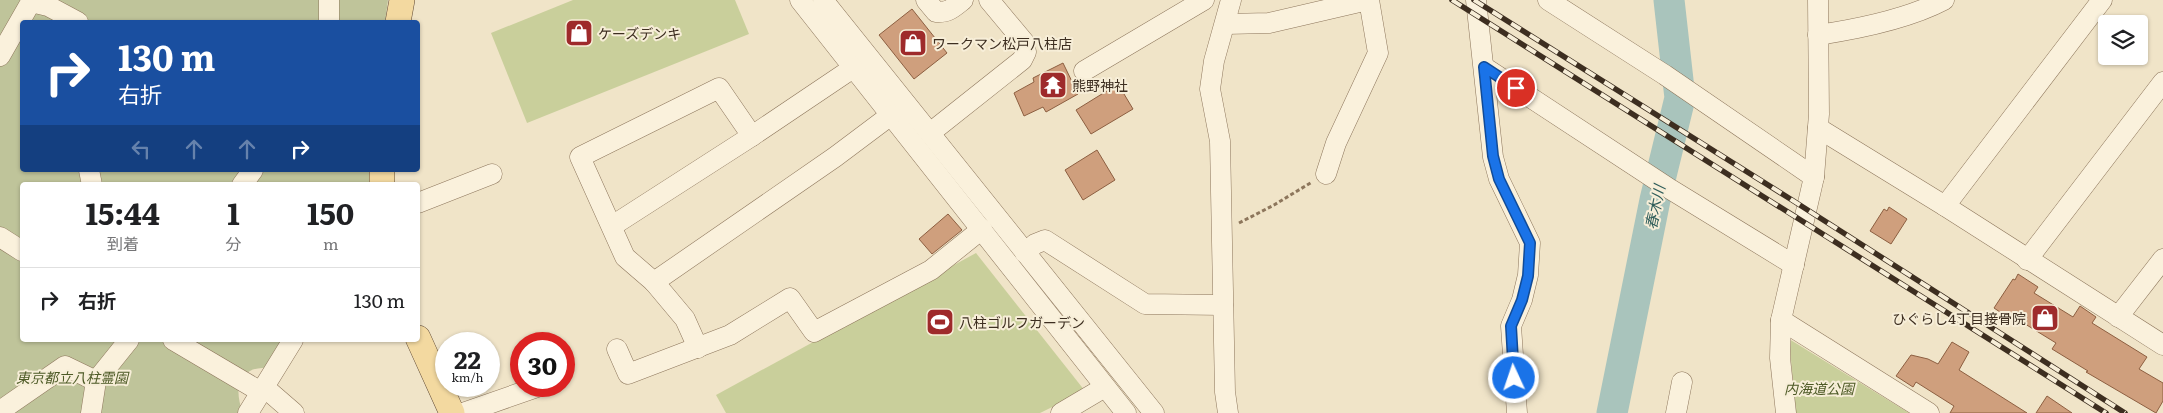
<!DOCTYPE html>
<html lang="ja">
<meta charset="utf-8">
<style>
body{margin:0;font-family:Literata,"Noto Sans JP",serif;background:#f6f6f6;color:#202124;height:100vh;display:flex;flex-direction:column;font-size:19px;white-space:nowrap}
*{box-sizing:border-box;margin:0}
p{font-size:16px;color:#757577}
.icon{flex:none;width:28px;height:28px;fill:none;stroke:currentColor;stroke-width:2;stroke-linecap:round;stroke-linejoin:round}
.map{position:relative;flex:1;overflow:hidden}
.panel{position:absolute;left:20px;top:182px;width:400px;height:160px;display:flex;flex-direction:column;background:#fff;border-radius:5px;box-shadow:0 1px 4px #0004}
.panel>*{flex:none}
.banner{position:absolute;left:20px;top:20px;width:400px;height:152px;border-radius:5px;box-shadow:0 1px 4px #0004;background:#1a4fa0;color:#fff;overflow:hidden}
.buttons{position:absolute;left:2098px;top:15px;display:grid;gap:10px}
.buttons a{display:grid;place-items:center;width:50px;height:50px;border-radius:5px;background:#fff;box-shadow:0 1px 4px #0004;font-size:25px}
.speed{position:absolute;left:435px;top:332px;display:flex;gap:10px;font-size:25px;font-weight:700;text-align:center}
.speed>*{display:grid;place-content:center;width:65px;height:65px;border-radius:50%;background:#fff;box-shadow:0 1px 4px #0004;line-height:1}
.speed small{font-size:12px;font-weight:400}
.speed .limit{border:8px solid #d22;background:#fff;color:#111}
.pin{position:absolute;display:grid;place-items:center;width:42px;height:42px;color:#fff;margin:-21px;border:2px solid #fff;border-radius:50%;box-shadow:0 1px 5px #0007}
.me{position:absolute;width:55px;margin:-28px;rotate:357deg;stroke-linejoin:round;filter:drop-shadow(0 0 4px #0008)}
.turn{display:flex;align-items:center;gap:18px;height:105px;padding:0 15px;font-size:22px}
.turn .icon{width:65px;height:65px;stroke-width:2.5}
.turn b{display:block;font-size:35px;line-height:42px}
.lanes{display:flex;align-items:center;height:48px;padding:0 15px;background:#0003;justify-content:center;gap:25px;direction:ltr}
.lanes .off{opacity:.35}
.eta{display:flex;justify-content:space-evenly;align-items:center;height:85px;text-align:center}
.eta b{font-size:30px;font-weight:700;line-height:35px}
ul{padding:0;list-style:none}
li{display:flex;align-items:center;gap:15px;height:65px;padding:0 15px;border-top:1px solid #e0e0e0}
li div{flex:1}
li b{display:block;font-size:19px}
li em{font-style:normal}
.map>svg:first-child{display:block}
.green{fill:#c9cf9b}
.cemetery{fill:#bfc49a}
.lines{fill:none;stroke-linecap:round;stroke-linejoin:round}
.river{stroke:#a9c4bc;stroke-width:31}
.building{fill:#cf9f7d;stroke:#8d5f41}
.minor-casing{stroke:#8d765c;stroke-width:21}
.major-casing{stroke:#5b4430;stroke-width:26}
.path{stroke:#8d765c;stroke-width:3;stroke-dasharray:4 2.5;stroke-linecap:butt}
.minor{stroke:#faf1dc;stroke-width:20}
.major{stroke:#f3d9a0;stroke-width:25}
.rail-casing{stroke:#3d2e20;stroke-width:5.5}
.rail{stroke:#f7eed8;stroke-width:4;stroke-dasharray:11;stroke-linecap:butt}
.route-casing{stroke:#114b97;stroke-width:12}
.route{stroke:#1a73e8;stroke-width:9}
.labels{text-anchor:middle;dominant-baseline:central;stroke-width:4;stroke-linejoin:round;paint-order:stroke}
.poi-label{font-size:14px;fill:#3d2e20;stroke:#f7eed8;text-anchor:start}
.park-label{font-size:14px;font-style:italic;fill:#4d5a26;stroke:#f7eed8}
.water-label{font-size:15px;font-style:italic;fill:#2f5d5a;stroke:#f7eed8}
</style>
<div class="map">
<svg width="2163" height="413" viewBox="0 0 2163 413">
<rect width="100%" height="100%" fill="#f0e4c8"/>
<g class="green">
<path d="M573,0H735L749,34L527,123L491,33Z"/>
<path d="M976,253L1085,391L1040,413H726L716,395Z"/>
<path d="M1789,339L1909,413H1796Z"/>
</g>
<path class="cemetery" d="M0,0H388L385,22H22V170H371L370,185H22V340H285L270,367C264,368 255,368 250,371C234,379 238,398 242,411L241,413H0Z"/>
<g class="lines">
<path class="river" d="M1612,413L1655,200L1680,98L1669,0"/>
</g>
<g class="building">
<path d="M912,9L947,53L914,79L879,35Z"/>
<path d="M1063,63L1078,94L1046,112L1043,107L1024,116L1014,93L1034,82L1033,78Z"/>
<path d="M1118,84L1133,109L1091,134L1076,110Z"/>
<path d="M1097,150L1115,180L1083,200L1065,170Z"/>
<path d="M1889,207L1907,219L1891,244L1870,231L1884,209L1887,211Z"/>
<path d="M948,214L962,230L932,254L919,239Z"/>
<path d="M2018,274L2038,287L2034,293L2073,317L2080,306L2096,317L2092,323L2147,357L2139,369L2163,383V401L2156,413L2086,372L2088,371L2052,349L2056,343L2017,319L2015,322L1994,308L2013,279L2015,280Z"/>
<path d="M1952,342L1969,352L1959,370L2027,413H1950L1954,406L1916,382L1913,387L1896,376L1911,355L1928,359L1938,364Z"/>
<path d="M2047,396L2072,413H2036Z"/>
</g>
<g class="lines">
<defs>
<g id="minor">
<path d="M329,0V22"/>
<path d="M800,0L1126,413"/>
<path d="M823,0L1154,413"/>
<path d="M926,0L936,12C948,13 953,8 963,0"/>
<path d="M1476,0L1493,157L1499,179L1530,243L1528,275L1522,300L1511,326L1517,413"/>
<path d="M1548,0L1665,75L1814,177"/>
<path d="M31,2L48,6L78,22"/>
<path d="M1226,24L1269,23L1368,0"/>
<path d="M1818,35C1858,29 1908,19 1944,0"/>
<path d="M0,56L32,0"/>
<path d="M1484,67L1670,189L1794,265"/>
<path d="M1084,71L1204,0"/>
<path d="M1818,128L1945,206L2163,345"/>
<path d="M930,133L1022,60L1026,52L1024,42L989,0"/>
<path d="M752,136L719,88L580,157L625,257L654,282L835,157L891,115"/>
<path d="M89,170L92,185"/>
<path d="M1326,174L1336,143L1378,53L1369,0"/>
<path d="M242,185L253,170"/>
<path d="M418,203L492,174"/>
<path d="M1945,206L2102,0"/>
<path d="M612,226L752,136L853,68"/>
<path d="M0,237L22,251"/>
<path d="M1025,253L1035,244L1045,240L1145,304L1223,305"/>
<path d="M2027,260L2163,82"/>
<path d="M654,282L685,319L698,348"/>
<path d="M2118,317L2163,259"/>
<path d="M1781,320L1929,413"/>
<path d="M173,340L261,392"/>
<path d="M617,349L628,374L730,335L790,298L814,332L931,270L982,229"/>
<path d="M264,387L294,413"/>
<path d="M0,411L65,366L96,381L129,340"/>
<path d="M91,413L96,381"/>
<path d="M248,413L293,340"/>
<path d="M463,413L540,386"/>
<path d="M1061,413L1105,387"/>
<path d="M1228,413L1225,392L1220,141L1210,89L1214,61L1231,0"/>
<path d="M1676,413L1682,382"/>
<path d="M1786,413L1780,358L1781,320L1814,177L1819,114L1818,0"/>
</g>
<g id="major">
<path d="M398,22L402,0"/>
<path d="M382,185V170"/>
<path d="M418,338L452,413"/>
</g>
</defs>
<use href="#minor" class="minor-casing"/>
<use href="#major" class="major-casing"/>
<path class="path" d="M1239,223L1274,205L1312,182"/>
<use href="#minor" class="minor"/>
<use href="#major" class="major"/>
<defs>
<g id="rail">
<path d="M1452,0L2106,413"/>
<path d="M1474,0L1792,200L2125,413"/>
</g>
</defs>
<use href="#rail" class="rail-casing"/>
<use href="#rail" class="rail"/>
</g>
<g class="lines">
<defs>
<path id="route" d="M1514,378L1511,326L1522,300L1528,276L1530,243L1499,179L1493,156L1484,67L1516,88"/>
</defs>
<use href="#route" class="route-casing"/>
<use href="#route" class="route"/>
</g>
<defs>
<symbol id="shop-square" viewBox="-11 -11 22 22"><rect x="-9" y="-9" width="18" height="18" rx="4" fill="#9e2a2b" stroke="#f7eed8"/><path d="M-5-2.5h2.3a2.7 3.5 0 0 1 5.4 0H5L5.5 6h-11ZM-1.5-2.5h3a1.5 2.3 0 0 0-3 0Z" fill="#fff"/></symbol>
<symbol id="temple-square" viewBox="-11 -11 22 22"><rect x="-9" y="-9" width="18" height="18" rx="4" fill="#9e2a2b" stroke="#f7eed8"/><path d="M0-6L5-2H3V0L6.5 2.5H4V6H1.5V3h-3V6H-4V2.5H-6.5L-3 0V-2H-5Z" fill="#fff"/></symbol>
<symbol id="stadium-square" viewBox="-11 -11 22 22"><rect x="-9" y="-9" width="18" height="18" rx="4" fill="#9e2a2b" stroke="#f7eed8"/><path d="M0-5a6.5 5 0 1 0 0 10a6.5 5 0 1 0 0-10ZM-3.5-1.8h7v3.6h-7Z" fill="#fff"/></symbol>
</defs>
<g fill-rule="evenodd">
<use href="#shop-square" x="563" y="17" width="32" height="32"/>
<use href="#shop-square" x="897" y="27" width="32" height="32"/>
<use href="#temple-square" x="1037" y="69" width="32" height="32"/>
<use href="#shop-square" x="2029" y="302" width="32" height="32"/>
<use href="#stadium-square" x="924" y="306" width="32" height="32"/>
</g>
<g class="labels">
<g class="poi-label">
<text x="598" y="33">ケーズデンキ</text>
<text x="932" y="43">ワークマン松戸八柱店</text>
<text x="1072" y="85">熊野神社</text>
<text x="2026" y="318" text-anchor="end">ひぐらし4丁目接骨院</text>
<text x="959" y="322">八柱ゴルフガーデン</text>
</g>
<g class="park-label">
<text x="72" y="377">東京都立八柱霊園</text>
<text x="1819" y="388">内海道公園</text>
</g>
<g class="water-label">
<text transform="translate(1654 207) rotate(-78)">春木川</text>
</g>
</g>
</svg>
<div class="buttons">
<a><svg class="icon" aria-label="layers" viewBox="0 0 24 24"><path d="M12 4l9 5-9 5-9-5zM3 14l9 5 9-5"/></svg></a>
</div>
<div class="speed"><div>22<small>km/h</small></div><div class="limit">30</div></div>
<div class="pin" style="left:1516px;top:88px;background:#d93025"><svg class="icon" aria-label="arrive" viewBox="0 0 24 24"><path d="M6 21V4h12l-3 4 3 4H6"/></svg></div>
<svg class="me" style="left:1514px;top:378px" viewBox="-20 -20 40 40"><circle r="17" fill="#1a73e8" stroke="#fff" stroke-width="3"/><path d="M0-11L8 9 0 5-8 9z" fill="#fff"/></svg>
<div class="banner">
<div class="turn"><svg class="icon" aria-label="right" viewBox="0 0 24 24"><path d="M7 20v-9h11M14 6l5 5-5 5"/></svg><div><b>130 m</b>右折</div></div>
<div class="lanes"><svg class="icon off" aria-label="left" viewBox="0 0 24 24"><path d="M17 20v-9H6M10 6l-5 5 5 5"/></svg><svg class="icon off" aria-label="ahead" viewBox="0 0 24 24"><path d="M12 20V5M6 11l6-6 6 6"/></svg><svg class="icon off" aria-label="ahead" viewBox="0 0 24 24"><path d="M12 20V5M6 11l6-6 6 6"/></svg><svg class="icon" aria-label="right" viewBox="0 0 24 24"><path d="M7 20v-9h11M14 6l5 5-5 5"/></svg></div>
</div>
<section class="panel">
<div class="eta">
<div><b>15:44</b><p>到着</p></div>
<div><b>1</b><p>分</p></div>
<div><b>150</b><p>m</p></div>
</div>
<ul>
<li><svg class="icon" aria-label="right" viewBox="0 0 24 24"><path d="M7 20v-9h11M14 6l5 5-5 5"/></svg><div><b>右折</b></div><em>130 m</em></li>
</ul>
</section>
</div>
